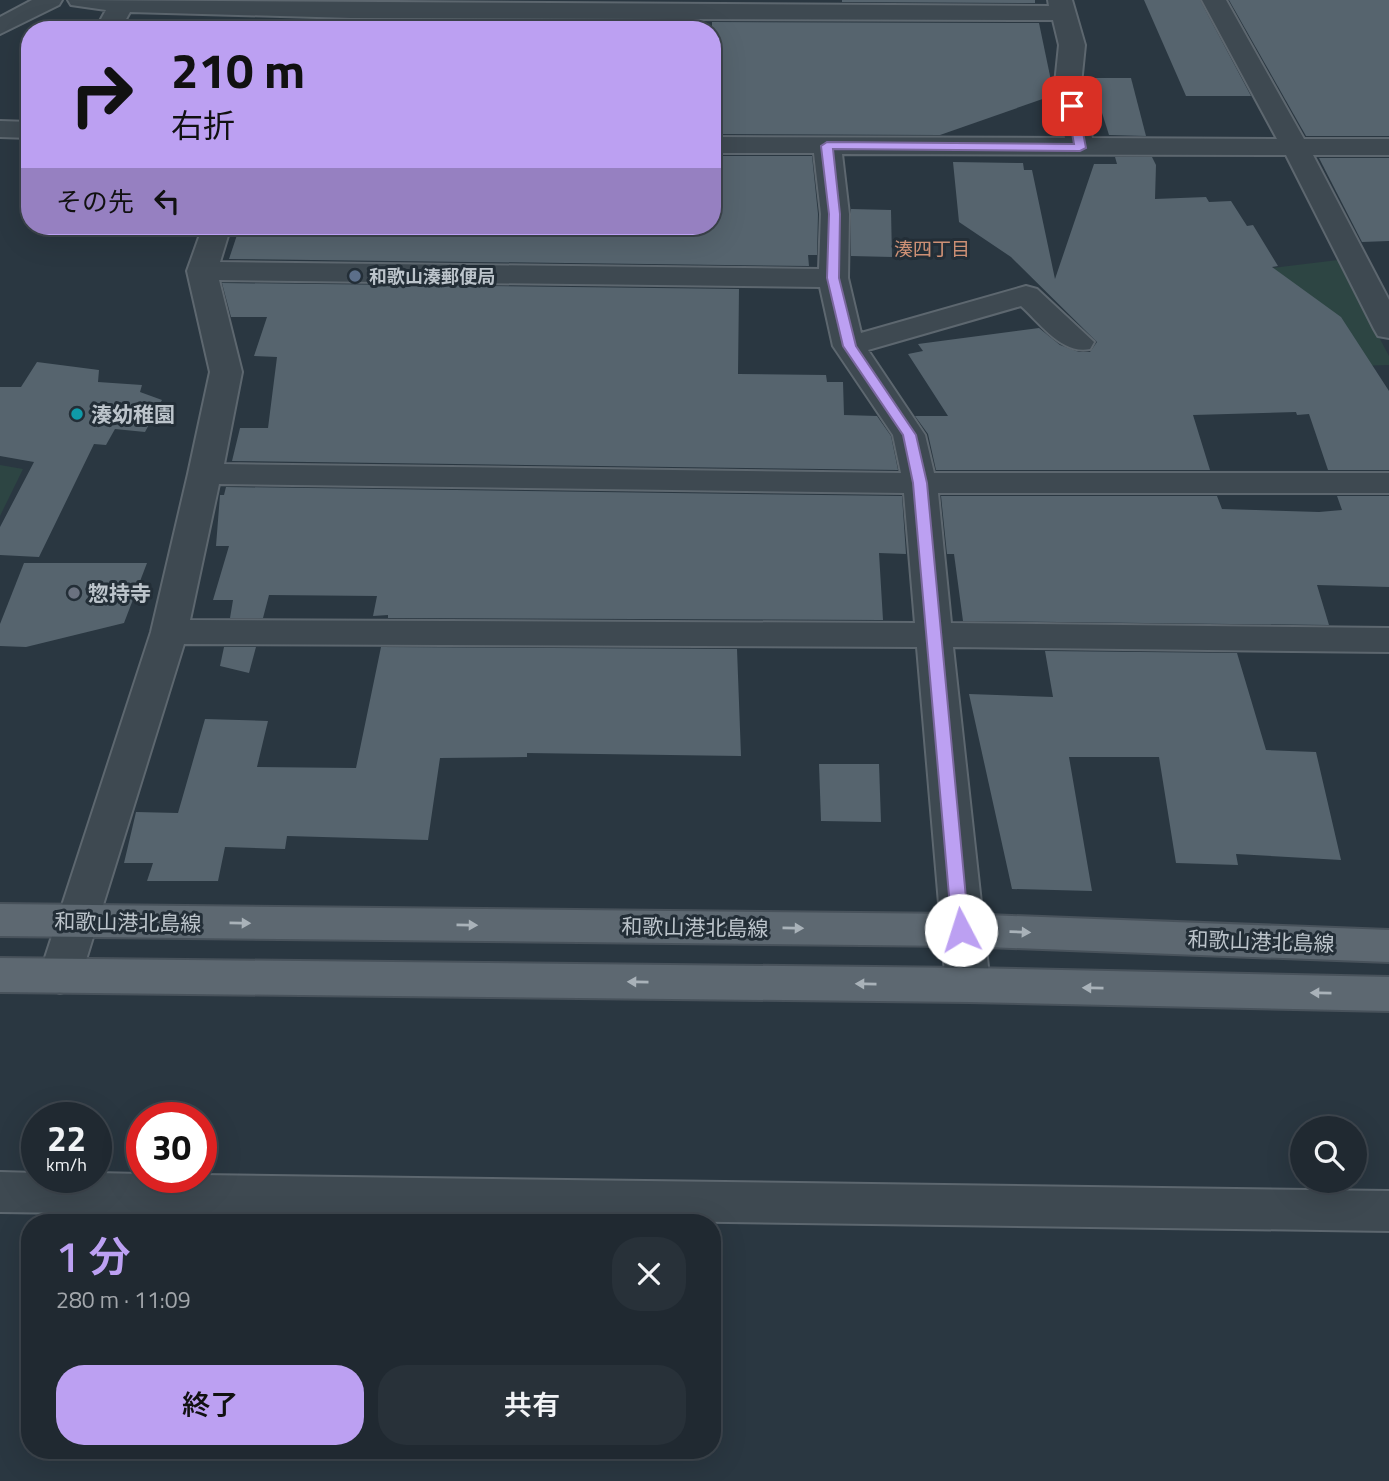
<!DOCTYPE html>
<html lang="ja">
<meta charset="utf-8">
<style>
body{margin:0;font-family:"Titillium Web","Noto Sans JP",sans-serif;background:#283139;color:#f1f3f6;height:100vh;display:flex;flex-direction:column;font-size:26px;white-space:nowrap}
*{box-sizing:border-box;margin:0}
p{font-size:23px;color:#a2a6ab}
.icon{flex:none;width:38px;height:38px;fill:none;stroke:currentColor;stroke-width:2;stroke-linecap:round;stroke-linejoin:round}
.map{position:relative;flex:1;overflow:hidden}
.side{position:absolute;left:21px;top:1214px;width:700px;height:245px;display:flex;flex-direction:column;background:#202931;border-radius:28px;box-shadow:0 7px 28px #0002,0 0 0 2px #3d454d}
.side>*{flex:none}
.hud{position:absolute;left:21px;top:21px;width:700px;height:214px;border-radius:28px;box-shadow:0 7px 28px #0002,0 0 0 2px #3d454d;background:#bca0f2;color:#111;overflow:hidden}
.tools{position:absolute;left:1290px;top:1116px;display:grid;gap:14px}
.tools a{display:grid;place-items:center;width:77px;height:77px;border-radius:50%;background:#202931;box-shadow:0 7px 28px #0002,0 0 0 2px #3d454d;font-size:35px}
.speed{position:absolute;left:21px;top:1102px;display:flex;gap:14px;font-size:35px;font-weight:700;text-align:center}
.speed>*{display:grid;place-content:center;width:91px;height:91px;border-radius:50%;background:#202931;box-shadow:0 7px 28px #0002,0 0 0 2px #3d454d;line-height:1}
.speed small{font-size:18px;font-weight:400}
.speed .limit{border:10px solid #d22;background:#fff;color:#111}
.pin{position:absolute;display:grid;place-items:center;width:60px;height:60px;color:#fff;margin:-30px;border-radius:14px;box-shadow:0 4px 10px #0006}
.me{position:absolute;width:77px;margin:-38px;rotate:355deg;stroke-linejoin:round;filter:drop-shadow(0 0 5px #0008)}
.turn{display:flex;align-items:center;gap:24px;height:147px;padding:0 35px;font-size:32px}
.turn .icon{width:91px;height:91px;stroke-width:2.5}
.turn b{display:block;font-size:49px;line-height:60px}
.then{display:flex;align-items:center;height:66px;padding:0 35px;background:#0003;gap:14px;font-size:26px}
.round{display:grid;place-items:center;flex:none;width:74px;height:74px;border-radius:28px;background:#283139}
.headline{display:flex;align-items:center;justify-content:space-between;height:119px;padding:0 35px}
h1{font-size:42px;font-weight:600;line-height:52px;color:#bca0f2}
.button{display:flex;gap:14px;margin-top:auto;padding:14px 35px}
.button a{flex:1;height:80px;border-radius:28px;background:#bca0f2;color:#111;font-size:28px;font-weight:600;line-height:80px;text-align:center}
.button a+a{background:#283139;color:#f1f3f6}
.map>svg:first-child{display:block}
.green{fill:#2d4543}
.building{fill:#56646e}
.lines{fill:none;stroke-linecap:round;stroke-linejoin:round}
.minor-casing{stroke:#5d676f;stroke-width:4}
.major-casing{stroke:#48525b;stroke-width:4}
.minor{fill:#3e4951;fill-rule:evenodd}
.major{fill:#5d6871;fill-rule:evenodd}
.oneway{fill:#a9b2b9}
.route{fill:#bca0f2;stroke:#7a689d;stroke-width:2}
.service-dot{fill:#5c6f8a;stroke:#232e37;stroke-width:2.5}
.culture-dot{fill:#0f9aa8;stroke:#232e37;stroke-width:2.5}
.worship-dot{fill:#6b7280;stroke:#232e37;stroke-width:2.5}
.labels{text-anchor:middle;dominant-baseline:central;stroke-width:6;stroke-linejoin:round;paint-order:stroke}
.far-poi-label{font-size:18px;font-weight:bold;fill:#bcc4cb;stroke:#232e37;text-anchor:start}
.far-neighbourhood-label{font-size:19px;fill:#cd9075;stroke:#232e37}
.poi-label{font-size:21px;font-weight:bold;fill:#bcc4cb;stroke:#232e37;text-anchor:start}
.street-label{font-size:21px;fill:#bcc4cb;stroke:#232e37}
</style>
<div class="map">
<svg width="1389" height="1481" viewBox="0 0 1389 1481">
<rect width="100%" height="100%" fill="#2a3741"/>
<g class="green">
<path d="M1338,260L1389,356V365L1220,370L1190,278Z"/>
<path d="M0,465L23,469L0,516Z"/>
</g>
<g class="building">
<path d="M842,0H1035V3L842,2Z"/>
<path d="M1144,0H1200L1251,96H1186Z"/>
<path d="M1229,0H1389V136H1306Z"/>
<path d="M712,22L1039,23L1054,95L940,135L712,134Z"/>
<path d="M1091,78H1131L1146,136L1109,135Z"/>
<path d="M712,156H812L818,214L817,255H808L809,266L229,259L240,226H712Z"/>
<path d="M1115,157H1152L1156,165L1155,199L1206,197L1209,202L1231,201L1247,226L1253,225L1278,266L1272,267L1341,317L1389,391V470H1328L1309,414L1297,415L1296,412L1193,415L1210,470H936L928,434L915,416H948L908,354L923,351L918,344L1039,328L1060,345L1079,352H1090L1097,342L1011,257L959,222L953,162L1023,163L1024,170H1032L1055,279L1094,164H1117Z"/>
<path d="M1319,158H1389V241L1362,242Z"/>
<path d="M851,209L891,210L892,257L851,256Z"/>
<path d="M222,283L739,289L738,374L826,375L827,382H843L844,415L877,416L891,436L898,470L232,461L240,428H268L277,357L254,356L267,317H231Z"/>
<path d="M37,362L99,370L98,382L142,385L140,392L162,400L145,432L115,429L106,445L94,444L39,557L0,555V527L34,462L0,456V387H21Z"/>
<path d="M226,487L902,496L906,554L879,553L883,620L388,618V615L373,616L377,596L269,595L263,618H230L233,600H213L229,546H216L220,495H224Z"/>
<path d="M941,496H1217L1222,509L1319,512L1342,510L1337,496H1389V587L1317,585L1329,625L963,621L954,554H947Z"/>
<path d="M24,563H147L124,623L26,647L0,646V624Z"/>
<path d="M224,647H256L249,673L220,666Z"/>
<path d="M381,647L737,649L741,756L527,753V757L440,758L428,840L287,836L285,849L225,847L218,881H147L153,863H124L136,812L178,813L205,719L268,721L257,767L356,768Z"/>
<path d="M1045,651L1237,653L1266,750L1316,752L1341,860L1236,854L1238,865L1176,863L1159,757H1069L1092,891L1012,889L969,694L1053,697Z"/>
<path d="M819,764H879L881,822L821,821Z"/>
</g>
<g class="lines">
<defs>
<g id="minor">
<path d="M32,0H62L59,5L0,34V17Z"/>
<path d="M68,0L1049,6L1048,0H1072L1085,45L1081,84L1092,138L1277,139L1202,0H1226L1304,139H1389V155H1313L1389,300V338L1378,336L1374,329L1286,155L842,154L849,214L848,278L861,333L1026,286L1037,289L1094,342L1090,349C1062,355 1040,323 1021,306L868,350L925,435L934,473H1389V493H938L951,623L1389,628V652L953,647L990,985L983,997L968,1002L953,997L946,985L917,647L184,644L81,976L75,988L60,993L45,988L39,976L151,632L188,474L210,372L187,271L203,226H231L220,262L819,269L821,214L814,153H712V137L1065,138L1055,84L1059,45L1053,20L352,18L130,12L120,30H95L106,10L71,5ZM219,280L820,287L833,346L893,435L901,473L224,464L242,372ZM219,484L904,493L915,623L190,620Z"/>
<path d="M0,121L30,122V138L0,137Z"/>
<path d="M0,1172L37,1173V1178H96V1173L142,1174V1178H201V1175L1389,1191V1231L0,1212Z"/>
</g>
<g id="major">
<path d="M0,904L961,914L1389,930V962L961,946L0,936Z"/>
<path d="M0,958L968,968L1389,977V1011L968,1002L0,992Z"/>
</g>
</defs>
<use href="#minor" class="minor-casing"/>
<use href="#major" class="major-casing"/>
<use href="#minor" class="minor"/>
<use href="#major" class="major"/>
</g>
<defs><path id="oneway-solid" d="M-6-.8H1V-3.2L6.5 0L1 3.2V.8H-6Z" transform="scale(1.75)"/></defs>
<g class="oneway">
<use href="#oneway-solid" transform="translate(240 923) rotate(1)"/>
<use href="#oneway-solid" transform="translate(467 925) rotate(1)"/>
<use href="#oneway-solid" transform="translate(793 928) rotate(1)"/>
<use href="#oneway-solid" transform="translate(1020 932) rotate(2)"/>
<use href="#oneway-solid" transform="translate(638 982) rotate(-179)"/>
<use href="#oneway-solid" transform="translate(866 984) rotate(-179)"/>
<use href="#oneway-solid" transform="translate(1093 988) rotate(-179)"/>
<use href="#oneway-solid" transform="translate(1321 993) rotate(-179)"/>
</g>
<path class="route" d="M1072,102L1078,106L1086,148L1080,151L833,149L840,214L839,278L856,346L916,435L927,483L969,930L967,935H955L952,930L913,483L903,435L843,346L827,278L829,214L821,146L827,142L1074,144L1067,106Z"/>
<circle class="service-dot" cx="355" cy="276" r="7"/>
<circle class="culture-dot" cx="77" cy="414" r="7"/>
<circle class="worship-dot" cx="74" cy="593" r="7"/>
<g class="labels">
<g class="far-poi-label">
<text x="369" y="276">和歌山湊郵便局</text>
</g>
<g class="far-neighbourhood-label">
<text x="932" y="248">湊四丁目</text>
</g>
<g class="poi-label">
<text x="91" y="414">湊幼稚園</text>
<text x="88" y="593">惣持寺</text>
</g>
<g class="street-label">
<text transform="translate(128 922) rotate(1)">和歌山港北島線</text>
<text transform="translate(695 927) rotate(1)">和歌山港北島線</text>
<text transform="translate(1261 941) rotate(2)">和歌山港北島線</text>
</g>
</g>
</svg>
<div class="tools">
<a><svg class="icon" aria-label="search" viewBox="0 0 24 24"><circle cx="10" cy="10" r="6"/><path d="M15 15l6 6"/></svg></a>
</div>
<div class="speed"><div>22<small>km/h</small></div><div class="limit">30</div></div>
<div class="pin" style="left:1072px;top:106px;background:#d93025"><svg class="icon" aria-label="arrive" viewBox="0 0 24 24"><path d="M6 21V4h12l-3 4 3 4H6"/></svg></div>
<svg class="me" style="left:961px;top:930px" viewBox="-20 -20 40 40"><circle r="19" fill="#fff"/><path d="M0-13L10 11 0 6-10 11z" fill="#bca0f2"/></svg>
<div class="hud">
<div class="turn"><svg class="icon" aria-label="right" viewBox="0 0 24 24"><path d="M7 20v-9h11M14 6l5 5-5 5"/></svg><div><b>210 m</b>右折</div></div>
<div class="then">その先<svg class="icon" aria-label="left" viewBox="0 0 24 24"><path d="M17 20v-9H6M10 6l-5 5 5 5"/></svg></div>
</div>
<section class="side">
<div class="headline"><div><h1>1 分</h1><p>280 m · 11:09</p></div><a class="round"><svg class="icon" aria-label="close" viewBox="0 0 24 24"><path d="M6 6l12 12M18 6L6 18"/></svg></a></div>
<div class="button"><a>終了</a><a>共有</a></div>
</section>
</div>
